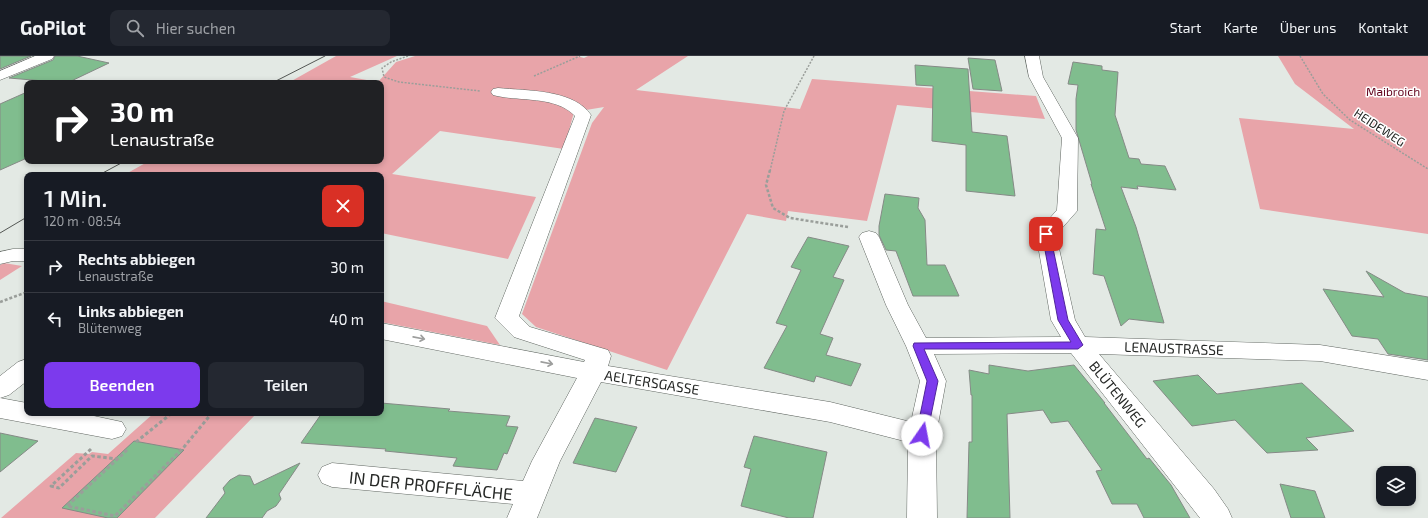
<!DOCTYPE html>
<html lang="de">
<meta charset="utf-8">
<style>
body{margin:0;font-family:"Exo 2",sans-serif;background:#242831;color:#f1f3f6;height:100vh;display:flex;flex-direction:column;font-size:15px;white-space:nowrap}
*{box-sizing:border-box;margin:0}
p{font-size:13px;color:#9ea1a6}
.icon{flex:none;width:22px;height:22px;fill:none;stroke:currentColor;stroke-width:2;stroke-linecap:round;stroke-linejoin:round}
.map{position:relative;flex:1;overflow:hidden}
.details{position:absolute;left:24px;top:116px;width:360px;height:244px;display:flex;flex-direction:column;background:#171b24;border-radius:8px;box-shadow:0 2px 6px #0003}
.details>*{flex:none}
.hud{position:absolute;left:24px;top:24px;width:360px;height:84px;border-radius:8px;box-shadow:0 2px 6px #0003;background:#202124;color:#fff;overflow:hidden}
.buttons{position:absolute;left:1376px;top:410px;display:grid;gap:8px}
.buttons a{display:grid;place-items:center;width:40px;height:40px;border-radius:8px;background:#171b24;box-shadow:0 2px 6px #0003;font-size:20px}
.pin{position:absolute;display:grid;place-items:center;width:34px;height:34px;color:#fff;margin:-17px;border-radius:8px;box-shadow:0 2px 6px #0006}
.me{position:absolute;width:44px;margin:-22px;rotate:12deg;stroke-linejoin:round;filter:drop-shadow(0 0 3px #0008)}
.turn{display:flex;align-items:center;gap:14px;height:84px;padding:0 20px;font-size:18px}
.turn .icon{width:52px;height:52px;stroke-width:2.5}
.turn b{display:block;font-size:28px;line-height:34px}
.round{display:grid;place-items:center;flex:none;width:42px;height:42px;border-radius:8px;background:#242831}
.summary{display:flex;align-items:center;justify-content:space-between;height:68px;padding:0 20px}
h1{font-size:24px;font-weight:600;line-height:30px}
.primary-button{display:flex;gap:8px;margin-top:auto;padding:8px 20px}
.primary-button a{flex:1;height:46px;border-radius:8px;background:#7c3aed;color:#fff;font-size:16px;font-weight:600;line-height:46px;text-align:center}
.primary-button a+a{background:#242831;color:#f1f3f6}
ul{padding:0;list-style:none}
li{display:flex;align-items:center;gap:12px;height:52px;padding:0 20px;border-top:1px solid #363941}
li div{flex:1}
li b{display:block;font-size:15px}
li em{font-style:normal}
header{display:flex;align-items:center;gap:24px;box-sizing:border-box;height:56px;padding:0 20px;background:#171b24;border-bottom:1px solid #363941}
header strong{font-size:19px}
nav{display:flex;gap:22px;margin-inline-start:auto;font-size:14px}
.search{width:280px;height:36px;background:#242831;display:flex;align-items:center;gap:10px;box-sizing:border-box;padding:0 14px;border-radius:8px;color:#9ea1a6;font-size:15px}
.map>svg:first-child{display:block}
.green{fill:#e8a4a9}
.building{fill:#80bd8e;stroke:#858a86}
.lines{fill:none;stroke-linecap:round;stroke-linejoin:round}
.minor-casing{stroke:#5f6560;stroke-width:1}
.path-far2{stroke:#9a9e9a;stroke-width:1.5;stroke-dasharray:2 1.5;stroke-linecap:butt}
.path-far1{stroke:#9a9e9a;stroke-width:2.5;stroke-dasharray:3 2;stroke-linecap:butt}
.path{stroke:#9a9e9a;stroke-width:3;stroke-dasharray:3.5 2.5;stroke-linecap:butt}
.minor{fill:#fff;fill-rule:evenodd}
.tram{stroke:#545754;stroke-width:1}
.oneway{stroke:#9d9e9d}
.route{fill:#7c3aed;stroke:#51269a}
.labels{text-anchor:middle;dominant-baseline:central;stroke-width:3;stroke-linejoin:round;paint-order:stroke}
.far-park-label{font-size:12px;fill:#63041e;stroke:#fff}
.far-street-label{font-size:12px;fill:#262826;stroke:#fff}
.street-label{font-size:14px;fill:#262826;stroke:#fff}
.near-street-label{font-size:17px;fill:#262826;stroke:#fff}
</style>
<header>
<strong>GoPilot</strong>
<div class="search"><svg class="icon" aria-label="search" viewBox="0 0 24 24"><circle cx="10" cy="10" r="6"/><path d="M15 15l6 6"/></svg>Hier suchen</div>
<nav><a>Start</a><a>Karte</a><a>Über uns</a><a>Kontakt</a></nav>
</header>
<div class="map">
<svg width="1428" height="462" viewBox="0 0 1428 462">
<rect width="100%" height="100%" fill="#e3e9e4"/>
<g class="green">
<path d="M336,0H397L350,21L378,26L396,6L415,0H577L584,2L588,0H688L636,34L800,53L812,23L1036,40L1045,63L897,49L867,165L788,155L786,165L747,158L667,314L536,271L522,258L592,67L604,51L574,56L564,93L440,75L392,118L536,141L508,203L381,177V119H124L149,105H381V27H288Z"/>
<path d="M1278,0H1428V178L1260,153L1239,62L1354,73L1295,28Z"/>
<path d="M4,207L22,210L0,224V209Z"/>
<path d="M381,245L487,270L500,289L381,266Z"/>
<path d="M154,357H257L155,462H1L76,397L89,398L92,396L108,398Z"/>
</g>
<g class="building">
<path d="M0,0H31L0,13Z"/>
<path d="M55,0H77L109,7L67,27L9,22L53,4Z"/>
<path d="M968,2L995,4L1002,35L973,33Z"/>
<path d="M1073,6L1102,10V14L1118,16L1115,59L1129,102L1139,103L1141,108L1165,110L1176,134L1137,130L1138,133L1121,131L1136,171L1164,267L1129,263L1121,270L1104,220L1093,218L1096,173L1106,174L1091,128H1092L1076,74V43L1078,29L1068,28Z"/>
<path d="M915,9L968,13L972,76L1007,80L1015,140L966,135V89L932,85L933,30L916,29Z"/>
<path d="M27,36V102L0,114V48Z"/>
<path d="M885,138L919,142L918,152L925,164L927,209H945L959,240H913L896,195L886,194L879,179V170Z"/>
<path d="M808,181L849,190L833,221L844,224L820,278L833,282L826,299L861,308L851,330L816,320L814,326L764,312L787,270L776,267L801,214L791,211Z"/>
<path d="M1366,215L1405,237L1428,241V304L1388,298L1378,283L1352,280L1323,233L1384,241Z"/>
<path d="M989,309L1028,315L1074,309L1105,347H1104L1147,403L1149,402L1171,429L1190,462H1144L1137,448H1112L1096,415L1102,414L1068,365L1051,367L1043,354L1007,358L1010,462H967L969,386H972V339H971L969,314L989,318Z"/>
<path d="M1198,319L1217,338L1302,327L1354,375L1306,382L1318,394L1267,397L1235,364L1192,370L1153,325Z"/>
<path d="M381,347L450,353L448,355L510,360L506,370L518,371L507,398L504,397L497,414L453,410L457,402L385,395L386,393L301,387L322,357H381Z"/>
<path d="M595,362L637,371L616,416L573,407Z"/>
<path d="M0,377L38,385L0,416Z"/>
<path d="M754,380L827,396L813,462H789L741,450L751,413L744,411Z"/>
<path d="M134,385L184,394L117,462H108L62,452Z"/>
<path d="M300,407L279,438L281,443L276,450L267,455L262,462H206L225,437L223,432L230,424L239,419L250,420L254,429Z"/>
<path d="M1280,428L1315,435L1325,462H1291Z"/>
</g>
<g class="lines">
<defs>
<g id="minor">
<path d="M35,0H54L52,3L0,24V15Z"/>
<path d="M1025,0H1039L1043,21L1078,82L1077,155L1056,179L1075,264L1085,281L1320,289L1428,306V324L1320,305L1099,298L1214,433L1228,453L1232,462H1200L1071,297L934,298L946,325L936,379L937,462H907L908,386L830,366L601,326L560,405L537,462H507L513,448L332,431L322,427L318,419L322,411L332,407L523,425L532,405L577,322L381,283V267L584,306L585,304L514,281L495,262L575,60C555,39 519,46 493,39L491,36L493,33L498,32C527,35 573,33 591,59L519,260L530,271L608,294L611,300L608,310L830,346L911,366L920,325L906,290L886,249L859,181L862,177L869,175L876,177L879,181L908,249L926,282L1061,281L1051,264L1036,178L1057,154L1062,82L1029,21Z"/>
<path d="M13,193H27V205H13L0,208V196Z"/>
<path d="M27,303V325L9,339L0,342V320L18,306Z"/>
<path d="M0,342L27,347V357H80L122,366L126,373L122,380L112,383L0,362Z"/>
</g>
</defs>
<use href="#minor" class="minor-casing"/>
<g class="path-far2">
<path d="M408,0L391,6L382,12L384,21L399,26L480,35"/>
<path d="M1300,0L1323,38L1350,64L1428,113"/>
<path d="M534,20L580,0"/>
<path d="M770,115L784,55L814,0"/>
</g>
<g class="path-far1">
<path d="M770,114L766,129L773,152L790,162L848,171"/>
<path d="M0,246L27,236"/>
</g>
<g class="path">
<path d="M136,386L172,357"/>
<path d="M91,393L51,430L59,432L92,400L117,403"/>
<path d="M127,394L67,450L115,460L184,391L212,357"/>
</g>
<use href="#minor" class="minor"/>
<g class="tram">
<path d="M272,27L325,0"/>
<path d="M99,119L125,105"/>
<path d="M0,177L27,161"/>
</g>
</g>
<defs><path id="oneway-shaft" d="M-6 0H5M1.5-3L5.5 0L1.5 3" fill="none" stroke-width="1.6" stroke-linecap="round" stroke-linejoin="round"/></defs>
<g class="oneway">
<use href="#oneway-shaft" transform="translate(419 282) rotate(11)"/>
<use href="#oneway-shaft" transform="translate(547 307) rotate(11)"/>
</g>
<path class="route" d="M1046,175L1050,178L1068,264L1083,289L1078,293H924L938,325L927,379L926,382L922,383L918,382L916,379L927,325L913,290L914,287L1071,286L1058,264L1042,178Z"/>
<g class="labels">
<g class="far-park-label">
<text x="1393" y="35">Maibroich</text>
</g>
<g class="far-street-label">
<text transform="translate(1380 71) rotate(33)">HEIDEWEG</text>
</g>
<g class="street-label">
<text transform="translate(1174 292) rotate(2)">LENAUSTRASSE</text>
<text transform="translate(652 326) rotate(9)">AELTERSGASSE</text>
<text transform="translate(1118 338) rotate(51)">BLÜTENWEG</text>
</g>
<g class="near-street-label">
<text transform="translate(431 429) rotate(6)">IN DER PROFFFLÄCHE</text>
</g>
</g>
</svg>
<div class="buttons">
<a><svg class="icon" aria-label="layers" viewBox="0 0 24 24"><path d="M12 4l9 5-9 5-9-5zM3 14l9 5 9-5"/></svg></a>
</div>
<div class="pin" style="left:1046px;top:178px;background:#d93025"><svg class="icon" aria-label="arrive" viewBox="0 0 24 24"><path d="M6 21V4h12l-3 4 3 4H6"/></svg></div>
<svg class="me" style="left:922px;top:379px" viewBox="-20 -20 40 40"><circle r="19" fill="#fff"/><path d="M0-13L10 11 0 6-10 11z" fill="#7c3aed"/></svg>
<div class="hud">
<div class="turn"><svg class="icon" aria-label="right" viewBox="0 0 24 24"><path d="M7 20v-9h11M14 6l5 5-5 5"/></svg><div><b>30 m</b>Lenaustraße</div></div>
</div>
<section class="details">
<div class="summary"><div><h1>1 Min.</h1><p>120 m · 08:54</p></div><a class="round" style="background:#d93025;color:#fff"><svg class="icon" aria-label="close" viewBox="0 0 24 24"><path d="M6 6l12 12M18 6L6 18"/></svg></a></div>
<ul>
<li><svg class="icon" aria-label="right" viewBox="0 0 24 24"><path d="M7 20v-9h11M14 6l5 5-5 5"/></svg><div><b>Rechts abbiegen</b><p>Lenaustraße</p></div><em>30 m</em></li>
<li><svg class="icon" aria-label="left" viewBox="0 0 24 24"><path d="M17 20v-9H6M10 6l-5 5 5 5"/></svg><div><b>Links abbiegen</b><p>Blütenweg</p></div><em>40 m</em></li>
</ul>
<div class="primary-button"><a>Beenden</a><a>Teilen</a></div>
</section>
</div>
